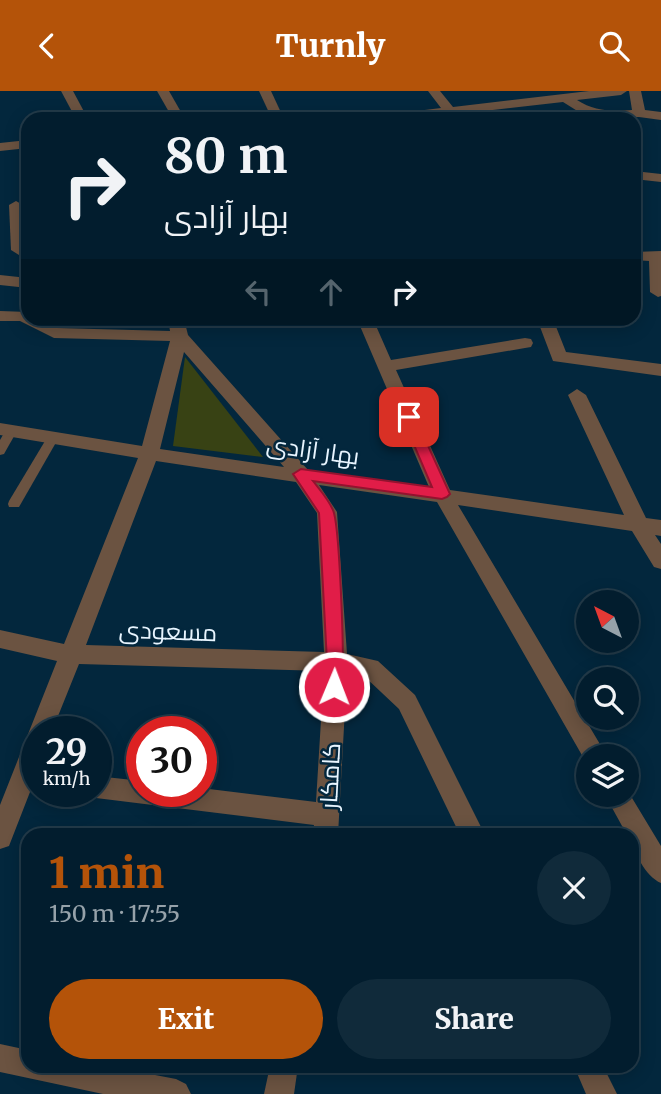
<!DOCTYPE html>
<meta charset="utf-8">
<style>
body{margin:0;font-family:Merriweather,Cairo,serif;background:#102a3a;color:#f1f3f6;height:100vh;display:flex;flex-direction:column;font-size:26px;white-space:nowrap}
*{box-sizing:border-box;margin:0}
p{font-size:23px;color:#96a2aa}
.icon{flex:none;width:38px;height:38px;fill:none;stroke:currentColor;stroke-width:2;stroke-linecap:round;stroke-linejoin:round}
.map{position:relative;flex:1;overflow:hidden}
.sheet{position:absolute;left:21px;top:737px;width:618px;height:245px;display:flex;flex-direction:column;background:#021d2e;border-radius:21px;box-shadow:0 4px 18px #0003,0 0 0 2px #233b4a}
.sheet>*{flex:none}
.guide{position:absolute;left:21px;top:21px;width:620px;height:214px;border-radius:21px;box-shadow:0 4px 18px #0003,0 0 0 2px #233b4a;background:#021d2e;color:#f1f3f6;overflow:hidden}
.needle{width:46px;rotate:319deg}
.tools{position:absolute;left:576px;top:499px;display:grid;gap:14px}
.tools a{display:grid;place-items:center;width:63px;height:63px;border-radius:50%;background:#021d2e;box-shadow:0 4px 18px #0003,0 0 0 2px #233b4a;font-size:35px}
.speed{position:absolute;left:21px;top:625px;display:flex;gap:14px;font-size:35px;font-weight:700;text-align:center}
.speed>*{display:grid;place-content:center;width:91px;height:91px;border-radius:50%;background:#021d2e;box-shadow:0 4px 18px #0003,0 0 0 2px #233b4a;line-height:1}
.speed small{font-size:18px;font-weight:400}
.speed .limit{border:10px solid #d22;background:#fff;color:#111}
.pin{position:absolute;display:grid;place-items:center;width:60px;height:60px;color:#fff;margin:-30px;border-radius:14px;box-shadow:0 4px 10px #0006}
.me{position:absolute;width:77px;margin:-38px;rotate:1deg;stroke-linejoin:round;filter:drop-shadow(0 0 5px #0008)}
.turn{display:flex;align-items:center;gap:24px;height:147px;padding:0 28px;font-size:32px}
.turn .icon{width:91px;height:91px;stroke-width:2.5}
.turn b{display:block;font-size:49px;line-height:60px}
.lanes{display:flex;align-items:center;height:66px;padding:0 28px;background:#0003;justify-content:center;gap:35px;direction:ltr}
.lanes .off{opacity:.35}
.round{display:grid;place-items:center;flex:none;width:74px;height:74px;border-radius:37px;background:#102a3a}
.summary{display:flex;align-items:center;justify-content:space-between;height:119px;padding:0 28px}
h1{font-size:42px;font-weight:800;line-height:52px;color:#b45309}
.button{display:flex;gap:14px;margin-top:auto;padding:14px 28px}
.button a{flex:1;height:80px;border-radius:42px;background:#b45309;color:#fff;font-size:28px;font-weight:800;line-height:80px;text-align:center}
.button a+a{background:#102a3a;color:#f1f3f6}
header{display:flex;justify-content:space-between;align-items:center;height:91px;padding:0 28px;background:#b45309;color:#fff;font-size:32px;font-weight:800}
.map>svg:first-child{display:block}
.green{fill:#384214}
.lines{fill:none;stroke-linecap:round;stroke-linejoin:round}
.service{fill:#6b5341;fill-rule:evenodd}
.minor{fill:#6b5341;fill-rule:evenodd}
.route{fill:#e11d48;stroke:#92132f;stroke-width:2}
.labels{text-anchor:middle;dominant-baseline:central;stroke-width:5;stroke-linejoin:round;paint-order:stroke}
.street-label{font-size:24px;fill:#e8f5ff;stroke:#03273d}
</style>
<header><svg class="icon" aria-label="back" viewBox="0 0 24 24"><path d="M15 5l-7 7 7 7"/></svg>Turnly<svg class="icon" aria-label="search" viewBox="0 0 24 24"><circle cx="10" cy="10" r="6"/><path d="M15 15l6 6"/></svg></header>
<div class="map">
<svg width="661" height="1003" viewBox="0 0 661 1003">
<rect width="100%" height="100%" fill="#03273d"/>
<path class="green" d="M185,266L263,366L173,355Z"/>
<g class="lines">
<g class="service">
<path d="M11,336L17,340L4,363L0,364V349L7,337Z"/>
<path d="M52,344L58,348L19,416H9L8,413L9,410L48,345Z"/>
</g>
<g class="minor">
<path d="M61,0H73L88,28H76Z"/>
<path d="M157,0H169L185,28H173Z"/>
<path d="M259,0H271L284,28H272Z"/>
<path d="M428,0H440L453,16L589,0H627L621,4L577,9C594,20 612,21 632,19L629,0H641L645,19L661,21V29L639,26L601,27L579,21L563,11L458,23L461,28H448L446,25L378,28L384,24L441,17Z"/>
<path d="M28,49V57L0,60V52Z"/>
<path d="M634,80L661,83V91L634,88Z"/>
<path d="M16,110L23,114L27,159L19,164L11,159L9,114Z"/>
<path d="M661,160V205L658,206L650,201L649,170L634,169V161Z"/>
<path d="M0,184L28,187V197L0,194Z"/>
<path d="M0,220L28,221V228H40L57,237L170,240L168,228H184L188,244L308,379L429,396L357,228H373L391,269L525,247L531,248L533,252L531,256L525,257L396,279L450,399L624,424L568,304L577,298L586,304L646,427L661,429V445L655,444L661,453V478L654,476L632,440L458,414L607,665H588L587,673L437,411L319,394L337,421L347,563L378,570L415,604L485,744H460L399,618L364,585L347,582L338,744H312L314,734L96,707L87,704L86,700H96V685L142,690V700H201V697L316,711L324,580L79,573L52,640H37V683L9,755L0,758V714L57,570L0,557V539L64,553L138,367L0,344V332L142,355L170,250L54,247L20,230H0ZM184,261L284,376L160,358ZM156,370L296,391L317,422L324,561L86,554Z"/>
<path d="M537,228H553L566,261L661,273V285L553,270Z"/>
<path d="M626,697L661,755V792C646,786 632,760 632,744H627L605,704H626Z"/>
<path d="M0,953L28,959V975H108L176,988L186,993L191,1003H103L0,981Z"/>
<path d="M270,975H298L294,1003H264Z"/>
<path d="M574,975H603L617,1003H586Z"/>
</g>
</g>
<path class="route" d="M409,322L415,326L450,403L447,406L442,408L313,390C320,399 331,411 334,422C339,440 347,589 340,602L334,604L328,602L326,596L327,571L319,422L293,383L301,378L432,396L402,326Z"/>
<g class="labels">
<g class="street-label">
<text transform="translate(313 359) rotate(8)">بهار آزادی</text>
<text transform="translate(168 540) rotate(2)">مسعودی</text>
<text transform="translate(330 685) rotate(-87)">کامکار</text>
</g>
</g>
</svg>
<div class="tools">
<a><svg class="needle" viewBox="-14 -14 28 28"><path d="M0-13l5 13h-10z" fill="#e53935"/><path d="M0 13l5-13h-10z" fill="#96a2aa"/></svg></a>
<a><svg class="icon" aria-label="search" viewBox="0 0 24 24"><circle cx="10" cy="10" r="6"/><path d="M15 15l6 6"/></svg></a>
<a><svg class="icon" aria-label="layers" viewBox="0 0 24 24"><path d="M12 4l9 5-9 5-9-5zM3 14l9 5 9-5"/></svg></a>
</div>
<div class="speed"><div>29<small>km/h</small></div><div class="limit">30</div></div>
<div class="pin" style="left:409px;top:326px;background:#d93025"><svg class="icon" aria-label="arrive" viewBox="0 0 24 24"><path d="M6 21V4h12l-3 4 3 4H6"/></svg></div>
<svg class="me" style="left:334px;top:596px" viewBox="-20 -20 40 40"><circle r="17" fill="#e11d48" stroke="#fff" stroke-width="3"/><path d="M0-11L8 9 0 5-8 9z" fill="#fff"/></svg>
<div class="guide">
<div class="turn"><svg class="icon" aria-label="right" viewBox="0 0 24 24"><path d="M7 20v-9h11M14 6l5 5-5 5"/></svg><div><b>80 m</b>بهار آزادی</div></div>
<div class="lanes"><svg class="icon off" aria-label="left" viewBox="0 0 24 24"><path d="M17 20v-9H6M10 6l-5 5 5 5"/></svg><svg class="icon off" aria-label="ahead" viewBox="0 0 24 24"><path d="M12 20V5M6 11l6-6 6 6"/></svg><svg class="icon" aria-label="right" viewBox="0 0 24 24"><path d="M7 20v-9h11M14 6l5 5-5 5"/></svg></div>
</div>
<section class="sheet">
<div class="summary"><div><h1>1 min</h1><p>150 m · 17:55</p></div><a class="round"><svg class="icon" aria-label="close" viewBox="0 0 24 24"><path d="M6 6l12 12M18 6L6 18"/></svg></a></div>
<div class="button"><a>Exit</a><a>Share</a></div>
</section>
</div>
